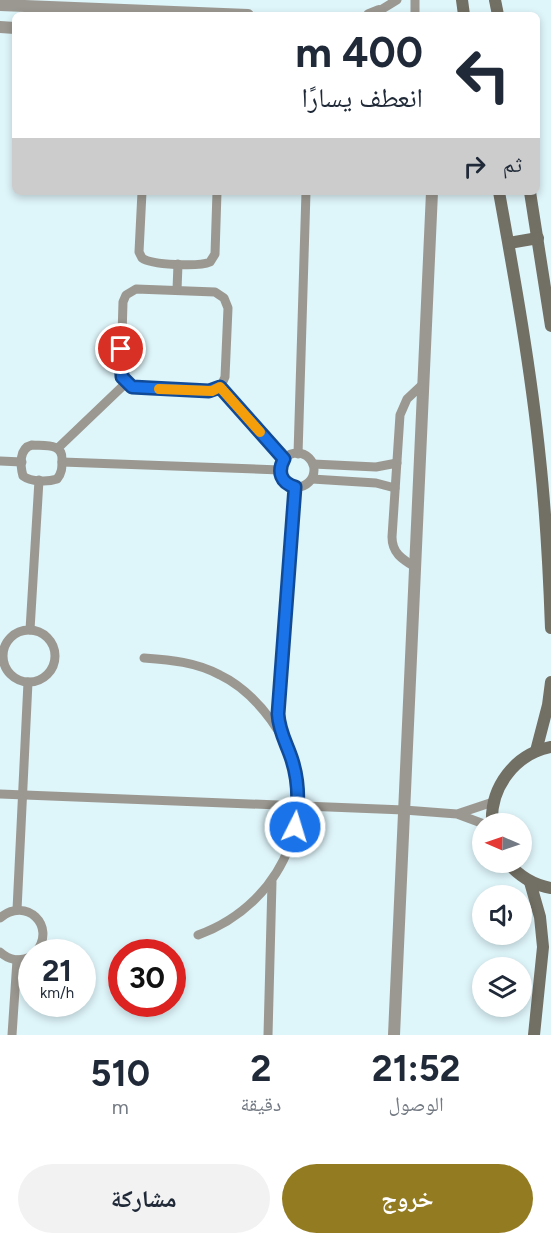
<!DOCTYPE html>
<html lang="ar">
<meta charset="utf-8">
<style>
body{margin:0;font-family:Figtree,"Noto Naskh Arabic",sans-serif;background:#f2f2f3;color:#1f2937;direction:rtl;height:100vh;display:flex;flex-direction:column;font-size:22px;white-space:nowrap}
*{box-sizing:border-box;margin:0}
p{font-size:20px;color:#747a83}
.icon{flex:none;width:33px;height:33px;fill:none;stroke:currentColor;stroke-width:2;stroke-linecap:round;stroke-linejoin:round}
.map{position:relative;height:1035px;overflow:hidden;direction:ltr}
.panel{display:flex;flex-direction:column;background:#fff;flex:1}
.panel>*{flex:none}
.banner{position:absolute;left:12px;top:12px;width:528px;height:183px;border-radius:9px;box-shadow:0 3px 9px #0003;direction:rtl;background:#fff;color:#1f2937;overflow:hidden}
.needle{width:39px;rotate:272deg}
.tools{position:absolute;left:472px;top:813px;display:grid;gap:12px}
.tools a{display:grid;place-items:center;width:60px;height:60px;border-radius:50%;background:#fff;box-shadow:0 3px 9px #0003;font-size:30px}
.speed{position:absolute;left:18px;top:939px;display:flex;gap:12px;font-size:30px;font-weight:700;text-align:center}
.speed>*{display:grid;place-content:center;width:78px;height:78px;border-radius:50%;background:#fff;box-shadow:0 3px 9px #0003;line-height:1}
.speed small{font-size:15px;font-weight:400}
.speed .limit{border:9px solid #d22;background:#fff;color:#111}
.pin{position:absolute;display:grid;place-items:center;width:51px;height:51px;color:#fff;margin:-26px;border:3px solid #fff;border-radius:50%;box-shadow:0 2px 6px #0007}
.me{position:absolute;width:66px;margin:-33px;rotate:5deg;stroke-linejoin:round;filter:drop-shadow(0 0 4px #0008)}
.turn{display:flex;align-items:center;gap:21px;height:126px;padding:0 18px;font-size:27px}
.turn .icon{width:78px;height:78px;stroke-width:2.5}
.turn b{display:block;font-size:42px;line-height:51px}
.then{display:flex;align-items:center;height:57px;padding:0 18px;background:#0003;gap:12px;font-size:22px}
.eta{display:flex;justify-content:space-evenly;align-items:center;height:102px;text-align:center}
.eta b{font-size:36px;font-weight:700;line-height:42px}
.action{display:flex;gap:12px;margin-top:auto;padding:12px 18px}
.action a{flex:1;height:69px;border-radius:36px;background:#937b22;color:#fff;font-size:24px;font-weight:700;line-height:69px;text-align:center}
.action a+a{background:#f2f2f3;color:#1f2937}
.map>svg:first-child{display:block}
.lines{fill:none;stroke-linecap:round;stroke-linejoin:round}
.minor{stroke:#9b9891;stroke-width:9}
.tertiary{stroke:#9b9891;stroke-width:12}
.secondary{stroke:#726f64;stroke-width:12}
.route-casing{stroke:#114b97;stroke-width:15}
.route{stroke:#1a73e8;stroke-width:10}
.slow{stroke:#f59e0b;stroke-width:10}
</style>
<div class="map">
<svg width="551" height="1035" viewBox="0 0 551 1035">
<rect width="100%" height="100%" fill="#def5fa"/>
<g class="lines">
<g class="minor">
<path d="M379,11L397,0"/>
<path d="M415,15V0"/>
<path d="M142,192L139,252L142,258C151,265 199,267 210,262L215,254L217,192"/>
<path d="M136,289L215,292L224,298L228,308L225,377L220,388L212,391L135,388L126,383L121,370L123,302L126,295Z"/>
<path d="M177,290L178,264"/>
<path d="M220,388L284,459"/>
<path d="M32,445C45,446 63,443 62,460C62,468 62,473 57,479C48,482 31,482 23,476C20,465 19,448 32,445Z"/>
<path d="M58,448L126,383"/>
<circle cx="297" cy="470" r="17"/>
<path d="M298,454L306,192"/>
<path d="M0,461L22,462"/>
<path d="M62,462L280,470"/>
<path d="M313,464L376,467L397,463"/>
<path d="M312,479L376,483L395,488"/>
<path d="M415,567C402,559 392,553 392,537L400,415L407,399L423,384"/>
<path d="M30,630L39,480"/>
<circle cx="29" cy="656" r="26"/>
<path d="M144,658C171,660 196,662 220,675C241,685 257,701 271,720C329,800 287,903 198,935"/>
<path d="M279,730V706L295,487"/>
<path d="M0,794L404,810L457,814L484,824"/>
<path d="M460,813L493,802"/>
<path d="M17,910L28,682"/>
<path d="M0,918C26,896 57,926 36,952"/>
<path d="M0,952C10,961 20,962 32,956"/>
<path d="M12,1035L17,960"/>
<path d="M268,1035L272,882"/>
</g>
<g class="tertiary">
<path d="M0,5L248,15"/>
<path d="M369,15L379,11L381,15"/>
<path d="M0,27L15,28"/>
<path d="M394,1035L432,192"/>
</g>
<g class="secondary">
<path d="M462,0L464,15"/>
<path d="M495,0L498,15"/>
<path d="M499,192C515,280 531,370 540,459C546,515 549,572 551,628"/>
<path d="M530,192L551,326"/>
<path d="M509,243L538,238"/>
<path d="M536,751L548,705L551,682"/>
<path d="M492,824C490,787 515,754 551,747"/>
<path d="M507,862C519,876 533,885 551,888"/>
<path d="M530,882L540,917L543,947L534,1035"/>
</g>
</g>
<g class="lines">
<defs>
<path id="route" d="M121,349L122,377L132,387L209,391L220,387L284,459C277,472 281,483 295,487L278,714C279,732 287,744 292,760C299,782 299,805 295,827"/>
</defs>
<use href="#route" class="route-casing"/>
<use href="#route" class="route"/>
<path class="slow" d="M159,389L212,391L220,387L260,432"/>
</g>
</svg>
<div class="tools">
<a><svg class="needle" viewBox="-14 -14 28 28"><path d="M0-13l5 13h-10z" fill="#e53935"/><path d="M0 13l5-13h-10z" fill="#747a83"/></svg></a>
<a><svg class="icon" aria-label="sound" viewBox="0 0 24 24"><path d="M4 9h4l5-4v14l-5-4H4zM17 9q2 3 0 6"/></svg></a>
<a><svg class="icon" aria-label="layers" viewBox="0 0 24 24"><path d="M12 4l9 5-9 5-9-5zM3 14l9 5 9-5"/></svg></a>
</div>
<div class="speed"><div>21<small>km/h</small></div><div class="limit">30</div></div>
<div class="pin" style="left:121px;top:349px;background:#d93025"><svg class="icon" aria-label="arrive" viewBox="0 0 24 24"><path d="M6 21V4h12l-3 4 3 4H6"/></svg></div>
<svg class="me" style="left:295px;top:827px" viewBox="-20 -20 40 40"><circle r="17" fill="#1a73e8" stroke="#fff" stroke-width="3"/><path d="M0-11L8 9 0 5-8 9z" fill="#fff"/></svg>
<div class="banner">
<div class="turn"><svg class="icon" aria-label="left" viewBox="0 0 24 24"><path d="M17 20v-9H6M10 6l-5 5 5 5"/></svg><div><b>400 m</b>انعطف يسارًا</div></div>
<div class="then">ثم<svg class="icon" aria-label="right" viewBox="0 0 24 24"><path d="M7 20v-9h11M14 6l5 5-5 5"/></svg></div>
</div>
</div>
<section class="panel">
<div class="eta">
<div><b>21:52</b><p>الوصول</p></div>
<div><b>2</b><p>دقيقة</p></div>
<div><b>510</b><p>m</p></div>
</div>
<div class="action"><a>خروج</a><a>مشاركة</a></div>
</section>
